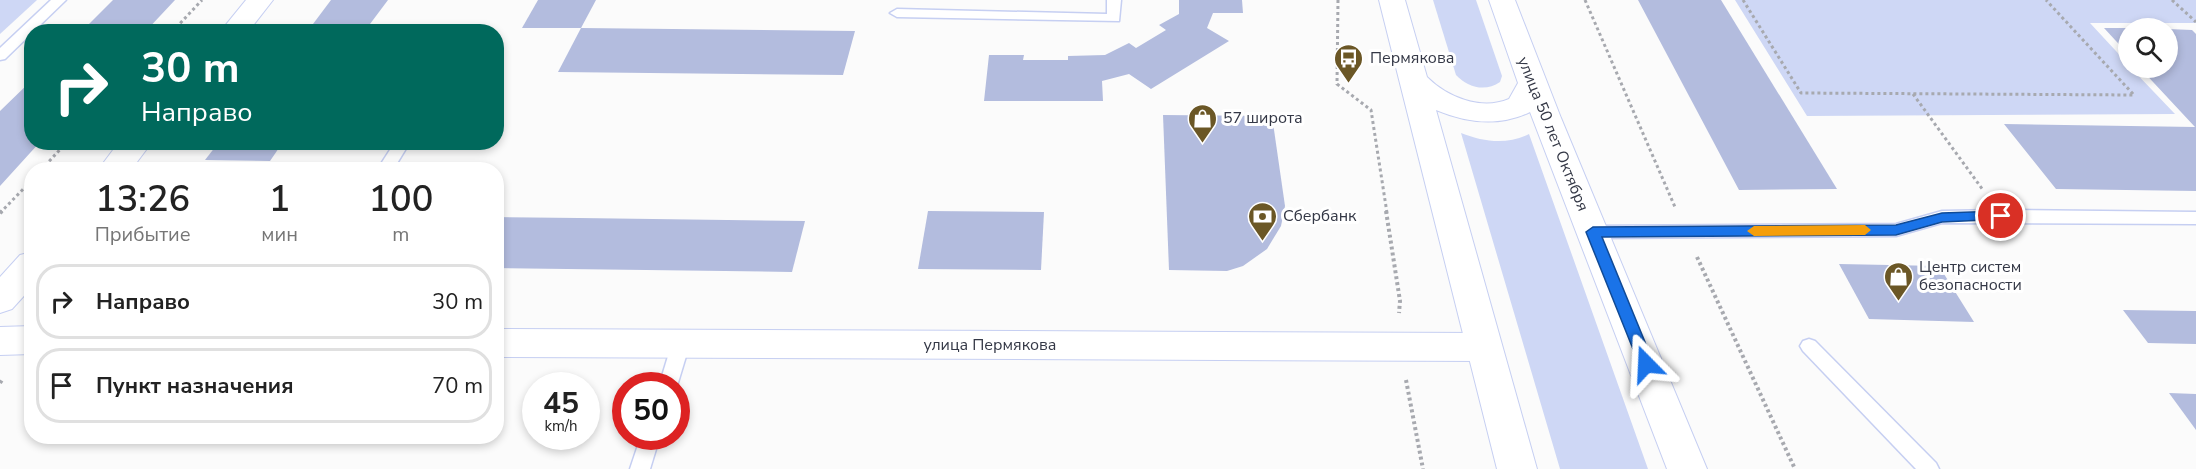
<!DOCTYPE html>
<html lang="ru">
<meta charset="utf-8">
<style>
body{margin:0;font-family:"Nunito Sans",sans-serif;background:#f2f2f2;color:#222;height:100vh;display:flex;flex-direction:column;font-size:22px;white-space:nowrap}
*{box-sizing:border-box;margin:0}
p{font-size:20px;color:#767676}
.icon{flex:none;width:33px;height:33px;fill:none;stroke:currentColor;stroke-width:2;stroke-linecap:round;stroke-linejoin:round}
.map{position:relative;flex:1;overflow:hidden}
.drawer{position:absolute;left:24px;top:162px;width:480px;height:282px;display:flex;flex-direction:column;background:#fff;border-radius:24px;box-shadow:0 3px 9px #0003}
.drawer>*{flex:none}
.guide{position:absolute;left:24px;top:24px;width:480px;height:126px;border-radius:24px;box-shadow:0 3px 9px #0003;background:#00695c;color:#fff;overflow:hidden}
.tools{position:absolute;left:2118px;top:18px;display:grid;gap:12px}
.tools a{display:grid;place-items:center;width:60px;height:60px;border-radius:50%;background:#fff;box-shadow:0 3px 9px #0003;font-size:30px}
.speed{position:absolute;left:522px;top:372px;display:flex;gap:12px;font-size:30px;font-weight:700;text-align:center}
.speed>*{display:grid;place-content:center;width:78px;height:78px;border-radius:50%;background:#fff;box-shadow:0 3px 9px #0003;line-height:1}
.speed small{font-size:15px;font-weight:400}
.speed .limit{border:9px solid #d22;background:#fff;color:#111}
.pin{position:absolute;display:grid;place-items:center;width:51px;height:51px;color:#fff;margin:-26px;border:3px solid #fff;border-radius:50%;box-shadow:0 2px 6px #0007}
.me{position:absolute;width:66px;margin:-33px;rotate:339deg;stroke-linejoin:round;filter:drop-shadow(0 0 4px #0008)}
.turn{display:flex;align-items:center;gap:21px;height:126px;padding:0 18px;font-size:27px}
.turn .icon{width:78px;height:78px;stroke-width:2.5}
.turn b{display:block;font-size:42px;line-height:51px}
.eta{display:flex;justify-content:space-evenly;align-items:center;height:102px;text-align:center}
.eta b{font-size:36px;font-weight:600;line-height:42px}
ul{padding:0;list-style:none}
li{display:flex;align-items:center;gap:18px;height:75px;margin:0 12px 9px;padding:0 6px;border:3px solid #e0e0e0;border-radius:24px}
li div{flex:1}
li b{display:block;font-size:22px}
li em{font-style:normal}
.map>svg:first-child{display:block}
.green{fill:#ced7f5}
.building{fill:#b3bcde}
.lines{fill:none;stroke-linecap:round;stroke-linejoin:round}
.service-casing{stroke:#c6cff2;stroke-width:3}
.tertiary-casing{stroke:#c6cff2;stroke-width:2}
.secondary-casing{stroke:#c6cff2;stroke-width:2}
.path-far1{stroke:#a7a9af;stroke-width:3;stroke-dasharray:3 3;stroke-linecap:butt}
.path{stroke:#a7a9af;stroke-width:4;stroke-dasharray:3 3;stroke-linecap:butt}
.service{fill:#fff;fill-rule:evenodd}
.tertiary{fill:#fff;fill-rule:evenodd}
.secondary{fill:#fff;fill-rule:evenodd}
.route{fill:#1a73e8;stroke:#114b97;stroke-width:1.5}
.slow{fill:#f59e0b}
.labels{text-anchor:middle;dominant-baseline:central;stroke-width:6;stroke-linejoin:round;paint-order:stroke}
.poi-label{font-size:16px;fill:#343846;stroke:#fff;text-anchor:start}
.street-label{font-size:16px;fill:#343846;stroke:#fff}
</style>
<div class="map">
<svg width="2196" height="469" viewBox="0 0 2196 469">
<rect width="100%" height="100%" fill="#fbfbfb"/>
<g class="green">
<path d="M0,0H37L0,34Z"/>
<path d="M1433,0H1476L1502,76L1500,82C1486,92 1468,88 1456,75Z"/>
<path d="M1735,0H2196V23H2090L2128,64V68H2131L2175,114L1807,116Z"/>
<path d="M1461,133C1484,142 1507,145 1529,134L1648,469H1560Z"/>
</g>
<g class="building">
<path d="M113,0H175L145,32H81Z"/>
<path d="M331,0H388L364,32H307Z"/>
<path d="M538,0H596L581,28H522Z"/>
<path d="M1179,0H1242L1243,13H1213L1207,28L1229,41L1151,89L1129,74L1102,81L1103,101H984L989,55H1024L1023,60H1068V56L1105,55L1129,43L1136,48L1166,30L1159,25L1179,14Z"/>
<path d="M1638,0H1721L1837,189L1739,190Z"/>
<path d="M581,28L855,31L843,75L558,72Z"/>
<path d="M2104,28H2128V54Z"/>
<path d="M2168,29L2192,30L2196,34V191L2056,189L2004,124L2195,127L2140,68H2168Z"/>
<path d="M32,80V142H40L0,186V111Z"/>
<path d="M1163,115L1272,116L1285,206L1281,226L1267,249L1243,266L1227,271L1169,270Z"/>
<path d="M219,142H283L270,161L205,160Z"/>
<path d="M928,211L1044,212L1041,270L918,269Z"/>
<path d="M496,217L579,218L805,221L792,272L496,268Z"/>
<path d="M1839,264L1939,266L1974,322L1869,319Z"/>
<path d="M2123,310L2196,311V344L2148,343Z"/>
<path d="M2169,393L2196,394V430Z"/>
</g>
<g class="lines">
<defs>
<g id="service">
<path d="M51,0H66L5,59L0,60V48Z"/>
<path d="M1107,0H1121L1119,21L897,17L890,13L897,9L1107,14Z"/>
<path d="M395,142H410L393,170H377Z"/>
<path d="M2001,210L2196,212V224L1942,223L1896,236L1593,238L1587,236L1585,232L1587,228L1593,226L1896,224L1942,211Z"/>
<path d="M681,336L687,338L690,343L677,386H659L672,343L675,338Z"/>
<path d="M1809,339L1815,341L1936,463L1939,469H1916L1803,351L1800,346L1803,341Z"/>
<path d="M641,436H660L650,469H630Z"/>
</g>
<g id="tertiary">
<path d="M246,0H273L248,32H220Z"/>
<path d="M119,142H152L131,170H98Z"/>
<path d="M32,252V287L12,309L0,313V277L20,255Z"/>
<path d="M32,326V354L0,355V327Z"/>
<path d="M496,329L1484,333L1497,337L1502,347L1497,357L1484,361L496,357Z"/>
</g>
<path id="secondary" d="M1379,0H1405L1427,77C1447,97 1481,111 1509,99L1518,83L1489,0H1515L1561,118L1707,469H1667L1530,112C1499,127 1467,123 1436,110L1537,469H1497Z"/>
</defs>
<use href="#service" class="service-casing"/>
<use href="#tertiary" class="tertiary-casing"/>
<use href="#secondary" class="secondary-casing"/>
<g class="path-far1">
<path d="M1338,0L1337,84L1371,110L1387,213"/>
<path d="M1585,0L1675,207"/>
<path d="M1743,0L1801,93L2134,95L2046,0"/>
<path d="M2172,0L2196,22"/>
<path d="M172,32L202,0"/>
<path d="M1913,94L1983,190"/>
<path d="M41,170L67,142"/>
<path d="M0,213L32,180"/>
</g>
<g class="path">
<path d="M1386,211L1400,301L1399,313"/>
<path d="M0,213L2,211"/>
<path d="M1697,257L1795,469"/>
<path d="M1406,380L1423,469"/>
<path d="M0,383L2,380"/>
</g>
<use href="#service" class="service"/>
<use href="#tertiary" class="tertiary"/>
<use href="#secondary" class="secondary"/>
</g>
<path class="route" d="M2001,211L2006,212L2008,216L2006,219L1942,222L1896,235L1602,237L1654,364L1652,368H1641L1639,364L1586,232L1593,227L1896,225L1942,213Z"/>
<path class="slow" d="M1865,225L1871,230L1865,235L1754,236L1747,231L1754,226Z"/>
<defs>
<symbol id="bus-pin" viewBox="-11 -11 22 30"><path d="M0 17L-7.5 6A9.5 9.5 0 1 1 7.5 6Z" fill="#6b5726" stroke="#fff"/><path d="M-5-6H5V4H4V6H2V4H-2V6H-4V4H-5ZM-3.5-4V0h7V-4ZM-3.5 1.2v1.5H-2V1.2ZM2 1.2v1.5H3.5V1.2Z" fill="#fff"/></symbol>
<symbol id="shop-pin" viewBox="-11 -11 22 30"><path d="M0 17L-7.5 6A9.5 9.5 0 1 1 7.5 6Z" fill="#6b5726" stroke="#fff"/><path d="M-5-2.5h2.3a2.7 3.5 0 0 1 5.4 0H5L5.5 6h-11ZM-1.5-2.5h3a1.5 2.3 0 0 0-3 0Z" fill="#fff"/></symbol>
<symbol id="bank-pin" viewBox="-11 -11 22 30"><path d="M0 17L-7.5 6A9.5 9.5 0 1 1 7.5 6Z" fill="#6b5726" stroke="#fff"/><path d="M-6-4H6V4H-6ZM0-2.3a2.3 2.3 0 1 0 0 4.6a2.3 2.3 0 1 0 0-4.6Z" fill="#fff"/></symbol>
</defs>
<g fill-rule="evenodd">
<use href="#bus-pin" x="1332" y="42" width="33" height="45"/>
<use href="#shop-pin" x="1186" y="102" width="33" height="45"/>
<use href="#bank-pin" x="1246" y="200" width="33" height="45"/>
<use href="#shop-pin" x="1882" y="260" width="33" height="45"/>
</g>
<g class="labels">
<g class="poi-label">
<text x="1370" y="58">Пермякова</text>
<text x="1223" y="118">57 широта</text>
<text x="1283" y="216">Сбербанк</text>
<text x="1919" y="267">Центр систем<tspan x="1919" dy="18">безопасности</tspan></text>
</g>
<g class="street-label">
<text transform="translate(1553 134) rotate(68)">улица 50 лет Октября</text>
<text x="990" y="345">улица Пермякова</text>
</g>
</g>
</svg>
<div class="tools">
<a><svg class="icon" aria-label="search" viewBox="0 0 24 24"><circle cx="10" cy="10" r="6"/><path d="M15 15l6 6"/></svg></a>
</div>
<div class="speed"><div>45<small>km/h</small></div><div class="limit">50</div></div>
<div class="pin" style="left:2001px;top:216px;background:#d93025"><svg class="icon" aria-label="arrive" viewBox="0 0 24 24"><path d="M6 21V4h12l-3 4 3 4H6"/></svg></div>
<svg class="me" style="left:1646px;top:364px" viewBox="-20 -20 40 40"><path d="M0-17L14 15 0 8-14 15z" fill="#1a73e8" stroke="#fff" stroke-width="4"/></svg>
<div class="guide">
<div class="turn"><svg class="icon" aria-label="right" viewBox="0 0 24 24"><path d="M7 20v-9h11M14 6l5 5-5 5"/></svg><div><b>30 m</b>Направо</div></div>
</div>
<section class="drawer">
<div class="eta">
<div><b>13:26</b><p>Прибытие</p></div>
<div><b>1</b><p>мин</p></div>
<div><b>100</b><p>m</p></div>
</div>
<ul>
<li><svg class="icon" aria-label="right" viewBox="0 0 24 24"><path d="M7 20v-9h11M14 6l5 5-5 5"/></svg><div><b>Направо</b></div><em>30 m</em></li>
<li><svg class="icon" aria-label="arrive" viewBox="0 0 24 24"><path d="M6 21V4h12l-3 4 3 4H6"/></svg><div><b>Пункт назначения</b></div><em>70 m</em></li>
</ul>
</section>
</div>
